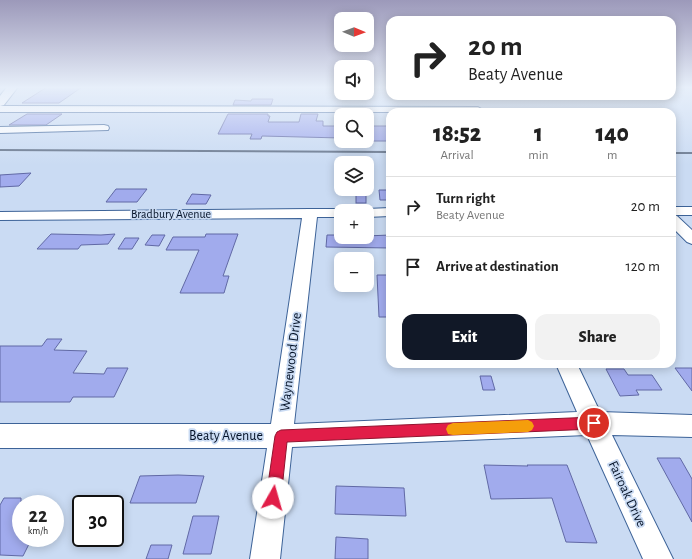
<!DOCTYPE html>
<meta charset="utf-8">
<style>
body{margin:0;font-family:"Alegreya Sans",sans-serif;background:#f2f2f2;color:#222;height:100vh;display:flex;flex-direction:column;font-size:15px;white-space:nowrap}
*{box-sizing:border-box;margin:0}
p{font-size:13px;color:#767676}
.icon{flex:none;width:22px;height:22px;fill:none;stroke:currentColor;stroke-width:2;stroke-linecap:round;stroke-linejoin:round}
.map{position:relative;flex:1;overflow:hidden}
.side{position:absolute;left:386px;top:108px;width:290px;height:260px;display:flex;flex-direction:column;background:#fff;border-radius:12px;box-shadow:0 2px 10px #0003}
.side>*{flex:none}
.banner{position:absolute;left:386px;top:16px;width:290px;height:84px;border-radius:12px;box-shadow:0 2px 10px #0003;background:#fff;color:#222;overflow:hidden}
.needle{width:26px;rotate:91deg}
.controls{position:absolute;left:334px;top:12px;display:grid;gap:8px}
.controls a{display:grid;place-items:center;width:40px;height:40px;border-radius:8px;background:#fff;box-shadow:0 2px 10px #0003;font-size:20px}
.speed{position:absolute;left:12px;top:495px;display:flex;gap:8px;font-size:20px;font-weight:700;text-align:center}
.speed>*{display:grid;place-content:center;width:52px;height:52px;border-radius:50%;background:#fff;box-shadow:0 2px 10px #0003;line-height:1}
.speed small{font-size:10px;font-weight:400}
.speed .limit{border:2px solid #111;border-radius:6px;background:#fff;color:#111}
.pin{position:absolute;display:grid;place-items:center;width:34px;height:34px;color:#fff;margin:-17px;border:2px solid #fff;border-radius:50%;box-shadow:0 1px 4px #0007}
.me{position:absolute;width:44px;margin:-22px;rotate:7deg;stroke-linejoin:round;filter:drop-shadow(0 0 3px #0008)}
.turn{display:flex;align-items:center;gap:14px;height:84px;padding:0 16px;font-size:18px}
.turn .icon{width:52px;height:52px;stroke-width:2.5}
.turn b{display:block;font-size:28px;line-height:34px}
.eta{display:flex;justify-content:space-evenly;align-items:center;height:68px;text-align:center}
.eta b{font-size:24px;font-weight:800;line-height:28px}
.button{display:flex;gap:8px;margin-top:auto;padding:8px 16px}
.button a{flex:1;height:46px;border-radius:12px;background:#111827;color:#fff;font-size:16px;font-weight:800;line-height:46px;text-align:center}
.button a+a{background:#f2f2f2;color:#222}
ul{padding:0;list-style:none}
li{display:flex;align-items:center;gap:12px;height:60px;padding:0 16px;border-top:1px solid #e0e0e0}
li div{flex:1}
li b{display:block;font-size:15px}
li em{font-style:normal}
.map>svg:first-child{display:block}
.building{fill:#a1abed;stroke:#6169a5}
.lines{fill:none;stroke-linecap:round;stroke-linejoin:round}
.minor-casing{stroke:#3d6398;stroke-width:2}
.major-casing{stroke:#3d6398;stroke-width:2}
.minor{fill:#fff;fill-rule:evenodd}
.major{fill:#fff;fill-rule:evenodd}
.rail{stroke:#65748b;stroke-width:2}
.route{fill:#e11d48;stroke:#92132f}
.slow{fill:#f59e0b}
.labels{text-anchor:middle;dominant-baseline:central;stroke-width:3.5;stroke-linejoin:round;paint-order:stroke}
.street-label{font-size:12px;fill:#051328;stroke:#cadbf3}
.near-street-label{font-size:14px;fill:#051328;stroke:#cadbf3}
</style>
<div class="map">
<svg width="692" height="559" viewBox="0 0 692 559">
<rect width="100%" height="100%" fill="#cadbf3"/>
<g class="building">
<path d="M47,87H82L59,103H22Z"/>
<path d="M252,99H273L271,105H233L235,100L251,101Z"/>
<path d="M27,114H62L46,125H9Z"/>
<path d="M228,114H268V116H270L268,122H299L301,114H318L316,121H323V126H341V138L262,136L261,139H250L252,134H218Z"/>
<path d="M367,126H388L390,141H367Z"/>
<path d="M31,173L19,186L0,187V175Z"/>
<path d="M116,189H147L137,202H106Z"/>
<path d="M379,190H390V200H380Z"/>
<rect x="356" y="191" width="10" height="12"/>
<path d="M192,194L211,195L206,204H186Z"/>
<path d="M51,234L101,235L115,234L108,244L81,245L78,249H37Z"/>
<path d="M206,234H238L223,276H229L224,293H180L199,250H166L173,237H205Z"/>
<path d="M152,235H165L159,246L145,245Z"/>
<path d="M327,235H341V237L390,235V248L326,247Z"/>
<path d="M125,238H139L132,249H118Z"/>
<path d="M377,275H390V317H379Z"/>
<path d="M47,339H62L54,350L87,351L73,373L104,374L107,368H128L114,397H73L70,402H0V346H42Z"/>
<path d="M675,368H692V391Z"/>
<path d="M606,369H624L628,375H652L662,390H636L639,395L620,396Z"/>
<path d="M480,376H491L495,390H483Z"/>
<path d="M657,458H680L692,479V522Z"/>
<path d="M484,465L528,466L527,465H567L597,543L566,542L552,498L491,499Z"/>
<path d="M140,476L178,475L204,476L196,503H130Z"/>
<path d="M336,486L404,488L406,516L335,514Z"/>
<path d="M4,498H21V538H32L23,556L0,555V505Z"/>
<path d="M193,516H219L211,554H183Z"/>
<path d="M336,537L368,539V559H335Z"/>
<path d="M151,545H172L168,559H146Z"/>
</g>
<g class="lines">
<defs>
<g id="minor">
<path d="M0,106L478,107L483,110L481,112H0Z"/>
<path d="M104,125L108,126L109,128L108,130L0,133V127Z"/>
<path d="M672,207H692V215H674L677,216L692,230V244L687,242L672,227Z"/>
<path d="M390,208V216L367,217V211H361L367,209Z"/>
<path d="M310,209H341L347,211H341V217H317L294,424L577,412L556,364H577L600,412L692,415V437L612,435L673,559H643L587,435L292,447L280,559H250L267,448H0V424H271L302,218L0,220V212Z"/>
</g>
<path id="major" d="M7,87H18L4,105L0,106V96Z"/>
</defs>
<use href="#minor" class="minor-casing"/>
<use href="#major" class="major-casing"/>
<use href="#minor" class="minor"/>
<use href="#major" class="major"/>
<g class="rail">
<path d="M0,150L390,152"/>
<path d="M672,153H692"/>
</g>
</g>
<linearGradient id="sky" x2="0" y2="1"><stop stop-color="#9c99ba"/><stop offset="0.53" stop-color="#e7effa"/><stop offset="1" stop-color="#e7effa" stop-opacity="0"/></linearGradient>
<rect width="692" height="165" fill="url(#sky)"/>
<path class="route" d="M594,417L598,419L600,423L598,428L594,429L287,442L281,498L278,503L273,505L268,503L266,498L275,436L277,432L281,430Z"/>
<path class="slow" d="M528,420L532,422L534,426L532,430L528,432L453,435L448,434L446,429L448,425L453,423Z"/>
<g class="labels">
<g class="street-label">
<text x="171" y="214">Bradbury Avenue</text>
</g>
<g class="near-street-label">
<text transform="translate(291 362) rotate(-83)">Waynewood Drive</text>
<text x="226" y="436">Beaty Avenue</text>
<text transform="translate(627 494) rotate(65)">Fairoak Drive</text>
</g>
</g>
</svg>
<div class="controls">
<a><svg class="needle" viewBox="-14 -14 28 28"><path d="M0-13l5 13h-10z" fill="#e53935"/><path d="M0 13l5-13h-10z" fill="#767676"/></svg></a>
<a><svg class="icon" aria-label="sound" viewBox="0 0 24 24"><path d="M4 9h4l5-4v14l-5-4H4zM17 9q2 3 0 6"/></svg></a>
<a><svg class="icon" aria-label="search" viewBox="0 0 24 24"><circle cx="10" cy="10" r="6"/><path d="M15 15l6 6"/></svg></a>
<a><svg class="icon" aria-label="layers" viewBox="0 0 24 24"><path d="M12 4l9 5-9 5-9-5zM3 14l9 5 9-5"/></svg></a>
<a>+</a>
<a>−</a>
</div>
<div class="speed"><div>22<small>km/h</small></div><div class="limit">30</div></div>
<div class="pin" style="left:594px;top:423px;background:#d93025"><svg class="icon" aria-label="arrive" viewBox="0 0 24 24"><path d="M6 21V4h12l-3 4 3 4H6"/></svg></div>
<svg class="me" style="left:273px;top:498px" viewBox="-20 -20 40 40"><circle r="19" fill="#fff"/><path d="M0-13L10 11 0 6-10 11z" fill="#e11d48"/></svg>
<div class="banner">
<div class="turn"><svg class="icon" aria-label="right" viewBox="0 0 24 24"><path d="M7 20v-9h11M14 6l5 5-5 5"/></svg><div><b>20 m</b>Beaty Avenue</div></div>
</div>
<section class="side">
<div class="eta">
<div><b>18:52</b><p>Arrival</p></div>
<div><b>1</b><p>min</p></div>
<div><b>140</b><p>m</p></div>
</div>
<ul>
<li><svg class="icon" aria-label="right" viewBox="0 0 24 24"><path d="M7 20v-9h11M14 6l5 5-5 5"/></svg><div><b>Turn right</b><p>Beaty Avenue</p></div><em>20 m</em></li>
<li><svg class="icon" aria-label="arrive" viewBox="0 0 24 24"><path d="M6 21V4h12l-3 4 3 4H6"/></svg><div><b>Arrive at destination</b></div><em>120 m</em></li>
</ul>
<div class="button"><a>Exit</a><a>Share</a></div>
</section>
</div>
